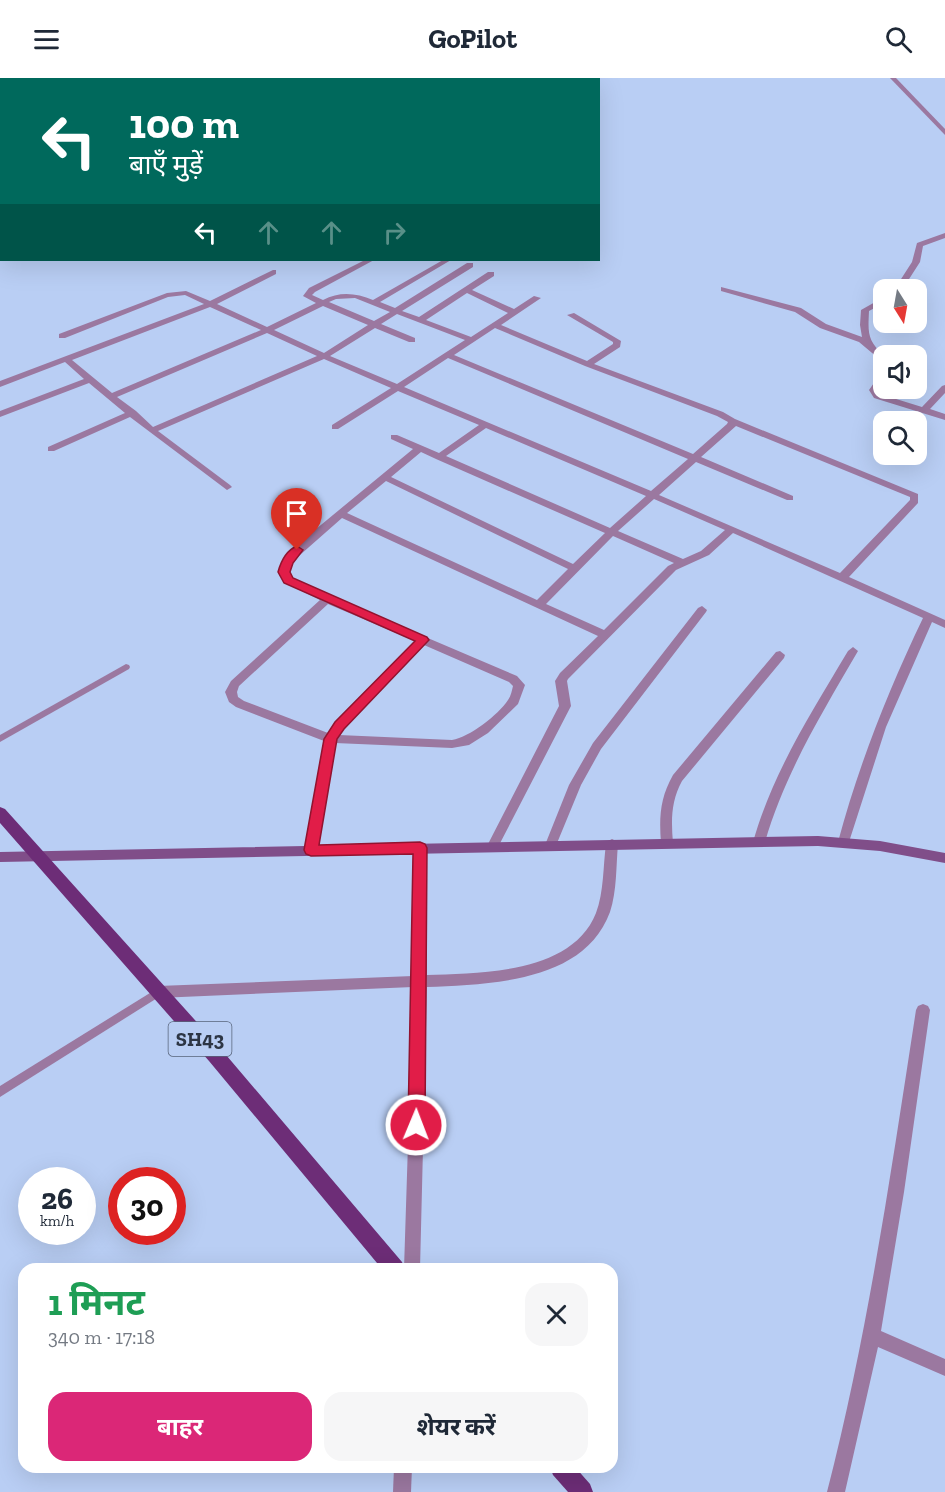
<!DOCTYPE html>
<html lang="hi">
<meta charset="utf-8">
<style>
body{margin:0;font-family:"Zilla Slab","Noto Sans Devanagari",serif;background:#f6f6f7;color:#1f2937;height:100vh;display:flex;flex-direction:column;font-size:22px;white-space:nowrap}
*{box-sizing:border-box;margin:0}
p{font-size:20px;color:#747a83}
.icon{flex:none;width:33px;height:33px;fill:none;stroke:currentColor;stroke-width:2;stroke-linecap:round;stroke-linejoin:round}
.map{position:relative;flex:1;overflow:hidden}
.details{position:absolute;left:18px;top:1185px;width:600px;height:210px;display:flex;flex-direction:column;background:#fff;border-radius:18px;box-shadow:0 6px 24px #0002}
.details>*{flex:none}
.top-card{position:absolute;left:0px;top:0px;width:600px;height:183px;box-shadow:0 6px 24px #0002;background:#00695c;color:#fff;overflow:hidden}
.needle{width:39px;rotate:169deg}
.controls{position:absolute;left:873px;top:201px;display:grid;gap:12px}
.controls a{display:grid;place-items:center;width:54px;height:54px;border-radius:12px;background:#fff;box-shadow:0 6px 24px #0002;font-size:30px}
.speed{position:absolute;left:18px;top:1089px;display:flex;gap:12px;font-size:30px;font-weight:700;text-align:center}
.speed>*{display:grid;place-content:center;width:78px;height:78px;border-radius:50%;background:#fff;box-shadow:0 6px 24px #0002;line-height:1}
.speed small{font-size:15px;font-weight:400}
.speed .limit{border:9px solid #d22;background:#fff;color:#111}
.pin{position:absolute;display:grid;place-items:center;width:51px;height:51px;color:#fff;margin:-62px -26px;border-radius:50% 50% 50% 0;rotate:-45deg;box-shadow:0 0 6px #0007}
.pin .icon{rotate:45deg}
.me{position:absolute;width:66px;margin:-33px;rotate:1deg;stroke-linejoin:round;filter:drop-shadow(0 0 4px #0008)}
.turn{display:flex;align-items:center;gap:21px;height:126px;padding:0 30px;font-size:27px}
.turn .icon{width:78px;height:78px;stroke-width:2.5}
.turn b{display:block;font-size:42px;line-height:51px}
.lanes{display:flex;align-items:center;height:57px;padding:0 30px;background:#0003;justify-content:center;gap:30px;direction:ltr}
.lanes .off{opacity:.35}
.round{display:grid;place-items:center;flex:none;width:63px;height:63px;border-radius:18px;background:#f6f6f7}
.headline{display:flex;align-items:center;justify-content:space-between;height:102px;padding:0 30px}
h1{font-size:36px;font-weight:700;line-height:45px;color:#1e9e55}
.cta{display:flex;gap:12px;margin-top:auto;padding:12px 30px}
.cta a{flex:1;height:69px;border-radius:18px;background:#db2777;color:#fff;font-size:24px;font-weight:700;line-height:69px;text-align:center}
.cta a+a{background:#f6f6f7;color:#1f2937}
header{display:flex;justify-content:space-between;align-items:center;height:78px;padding:0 30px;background:#fff;font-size:27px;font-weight:700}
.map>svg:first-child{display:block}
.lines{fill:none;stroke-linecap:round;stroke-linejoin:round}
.lane{fill:#9b78a0;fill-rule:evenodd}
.street{fill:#9b78a0;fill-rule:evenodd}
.secondary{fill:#804e89;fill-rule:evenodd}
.primary{fill:#6d2d77;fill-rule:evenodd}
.route{fill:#e11d48;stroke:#92132f;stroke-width:1.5}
.labels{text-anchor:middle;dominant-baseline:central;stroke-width:6;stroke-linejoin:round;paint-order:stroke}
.shield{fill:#b9cef4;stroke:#57647a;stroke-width:1.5}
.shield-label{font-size:20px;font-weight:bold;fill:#2d3645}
</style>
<header><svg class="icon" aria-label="menu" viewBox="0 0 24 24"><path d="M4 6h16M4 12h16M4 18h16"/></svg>GoPilot<svg class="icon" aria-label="search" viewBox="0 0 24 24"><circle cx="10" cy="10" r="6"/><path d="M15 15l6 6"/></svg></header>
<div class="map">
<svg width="945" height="1414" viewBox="0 0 945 1414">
<rect width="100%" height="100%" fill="#b9cef4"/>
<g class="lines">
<g class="lane">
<rect x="0" y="30" width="2" height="8"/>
<path d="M0,143L2,144V149L0,148Z"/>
<path d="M2,177V181L0,182V178Z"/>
<path d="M126,586L129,587L130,589L129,591L0,664V657Z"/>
<path d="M158,910L162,911L163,914L162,917L0,1019V1008Z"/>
</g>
<g class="street">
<path d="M890,0H896L945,51V57Z"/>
<path d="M945,155V160L923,168L920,184L902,212H894L912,184L917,165Z"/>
<path d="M365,182H374L315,214L312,217L323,222C340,213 356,215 373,222L443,182H451L380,224L395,230L467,185H473V189L402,233L419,239L488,194H494V198L472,212L514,231L534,218L541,220L501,247L587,283L613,266V264L567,237L574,235L621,263L620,269L594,286L723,334L735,341L918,416V425L849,499L945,542V550L932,544L886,649L848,767H840L838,764C859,686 888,613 923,540L733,455L709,477L676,492L568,601L567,603L571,628L497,771H489L487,768L559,628L555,603L560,595L598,558L342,440L292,484L289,494L292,500L308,509L517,598L525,607L518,626L488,655L469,667L452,670L335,665L317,772L315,775H307L305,772L324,663L236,629L229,624L225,614L231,603L320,522L284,504L279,494L282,483L293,470L413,371L391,361V357H397L439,375L479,347L398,313L338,351H332V347L391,310L324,281L158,353L230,407L232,409L227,412L130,339L54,373H48V369L125,335L89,305L0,339V333L84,301L65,284L0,309V303L204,226L185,217L168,219L65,260H59V256L167,215L186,213L210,223L273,192H276V196L217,226L267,249L316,225L303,218L309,210ZM467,215L508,235L471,259L426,242ZM355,220L390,234L374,243L329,224L336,221ZM323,228L368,247L324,275L274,252ZM210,229L261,252L112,315L72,282ZM397,236L465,262L397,306L330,278L375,250L409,264H415V260L381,246ZM495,250L585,288L717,338L728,344L727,346L693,376L454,277ZM267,255L317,278L153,349L136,333L117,319ZM448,280L688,381L651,413L404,309ZM736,348L910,419V422L840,495L659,417L696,384L787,422H793V418L701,379ZM486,350L646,418L610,450L446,378ZM421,374L436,381L605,455L573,486L391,399ZM386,403L568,491L537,522L347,435ZM654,421L725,452L701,473L683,481L618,453ZM613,458L674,485L668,488L604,552L546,526ZM328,526L415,563L335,644L328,655L244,623L238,619L237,614L239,608ZM424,567L509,604L513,608C512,612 511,618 508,622C498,637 470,659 452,662L339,657L343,650Z"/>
<path d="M721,209L801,230L826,246L862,259L860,247L861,232L884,219V225L869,233C868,255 867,262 884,278V285L859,264L820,250L795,234L721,213Z"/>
<path d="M881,295H884V304L877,312L880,316L922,329L942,308L945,307V315L930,331L945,336V342L874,320L869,312Z"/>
<path d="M702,528L707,532L706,534L601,671L581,707L555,770H547L545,767L569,707L593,665L698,530Z"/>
<path d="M853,569L858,573C822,635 785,695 765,764L763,767H755L753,764C773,694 811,635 848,573Z"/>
<path d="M780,573L785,577L784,580L682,703C671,723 671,742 673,765L671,768H663L661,765C659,739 660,720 673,697L776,574Z"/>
<path d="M612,761L616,763L618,766C616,788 617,813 610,834C584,905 489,906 427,909L420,1191H404L413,909L158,920L153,918L151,914L153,910L158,908L413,898L414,770L416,767H424L426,770L427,897C480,895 572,896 596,835C604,814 603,788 606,766L608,763Z"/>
<path d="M923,926L928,928L930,932L904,1114L881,1253L945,1281V1298L878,1269L845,1414H827C868,1255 891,1094 916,932L918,928Z"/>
<path d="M394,1389H412L411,1414H393Z"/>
</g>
<path class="secondary" d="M818,758L880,763L945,775V785L880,773L818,768L0,784V774Z"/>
<g class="primary">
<path d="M0,729L5,731L221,971L402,1184L405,1191H382L209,983L0,745Z"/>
<path d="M550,1389H575L590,1406L593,1414H568L553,1397Z"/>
</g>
</g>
<path class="route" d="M297,468L303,472L293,485L290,494L293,500L427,559L429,562L344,651L337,661L319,767L420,764L425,766L427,770L425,1047L422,1053L416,1055L410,1053L408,1047L413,776L311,778L306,776L304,772L324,661L335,644L415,563L284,505L278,494C281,483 287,472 297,468Z"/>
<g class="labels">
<rect class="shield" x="168.5" y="944" width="63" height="34" rx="4.5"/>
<g class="shield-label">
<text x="200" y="961">SH43</text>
</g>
</g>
</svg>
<div class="controls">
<a><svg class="needle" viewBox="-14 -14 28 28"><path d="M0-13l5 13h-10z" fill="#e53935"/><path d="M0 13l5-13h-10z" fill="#747a83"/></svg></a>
<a><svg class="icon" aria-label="sound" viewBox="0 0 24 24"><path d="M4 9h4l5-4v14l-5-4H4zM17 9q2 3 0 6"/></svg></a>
<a><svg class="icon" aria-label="search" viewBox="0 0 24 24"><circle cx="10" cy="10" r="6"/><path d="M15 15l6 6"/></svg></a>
</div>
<div class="speed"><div>26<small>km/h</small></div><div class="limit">30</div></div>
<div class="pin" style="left:297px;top:472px;background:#d93025"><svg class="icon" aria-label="arrive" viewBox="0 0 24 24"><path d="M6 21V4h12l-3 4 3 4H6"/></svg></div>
<svg class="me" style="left:416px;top:1047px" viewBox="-20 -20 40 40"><circle r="17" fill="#e11d48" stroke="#fff" stroke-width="3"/><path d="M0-11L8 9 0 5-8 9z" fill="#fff"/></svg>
<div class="top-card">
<div class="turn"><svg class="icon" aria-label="left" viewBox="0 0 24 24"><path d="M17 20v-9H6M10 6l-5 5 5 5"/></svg><div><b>100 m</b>बाएँ मुड़ें</div></div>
<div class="lanes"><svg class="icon" aria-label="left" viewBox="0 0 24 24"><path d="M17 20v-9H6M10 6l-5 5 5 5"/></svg><svg class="icon off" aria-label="ahead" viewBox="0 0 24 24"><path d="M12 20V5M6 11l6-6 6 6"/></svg><svg class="icon off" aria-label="ahead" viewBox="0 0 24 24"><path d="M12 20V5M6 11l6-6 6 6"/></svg><svg class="icon off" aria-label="right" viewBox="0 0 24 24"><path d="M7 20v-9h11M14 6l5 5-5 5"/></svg></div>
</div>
<section class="details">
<div class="headline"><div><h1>1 मिनट</h1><p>340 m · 17:18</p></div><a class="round"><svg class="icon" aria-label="close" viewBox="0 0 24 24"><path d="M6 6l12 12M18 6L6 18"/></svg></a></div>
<div class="cta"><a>बाहर</a><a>शेयर करें</a></div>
</section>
</div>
